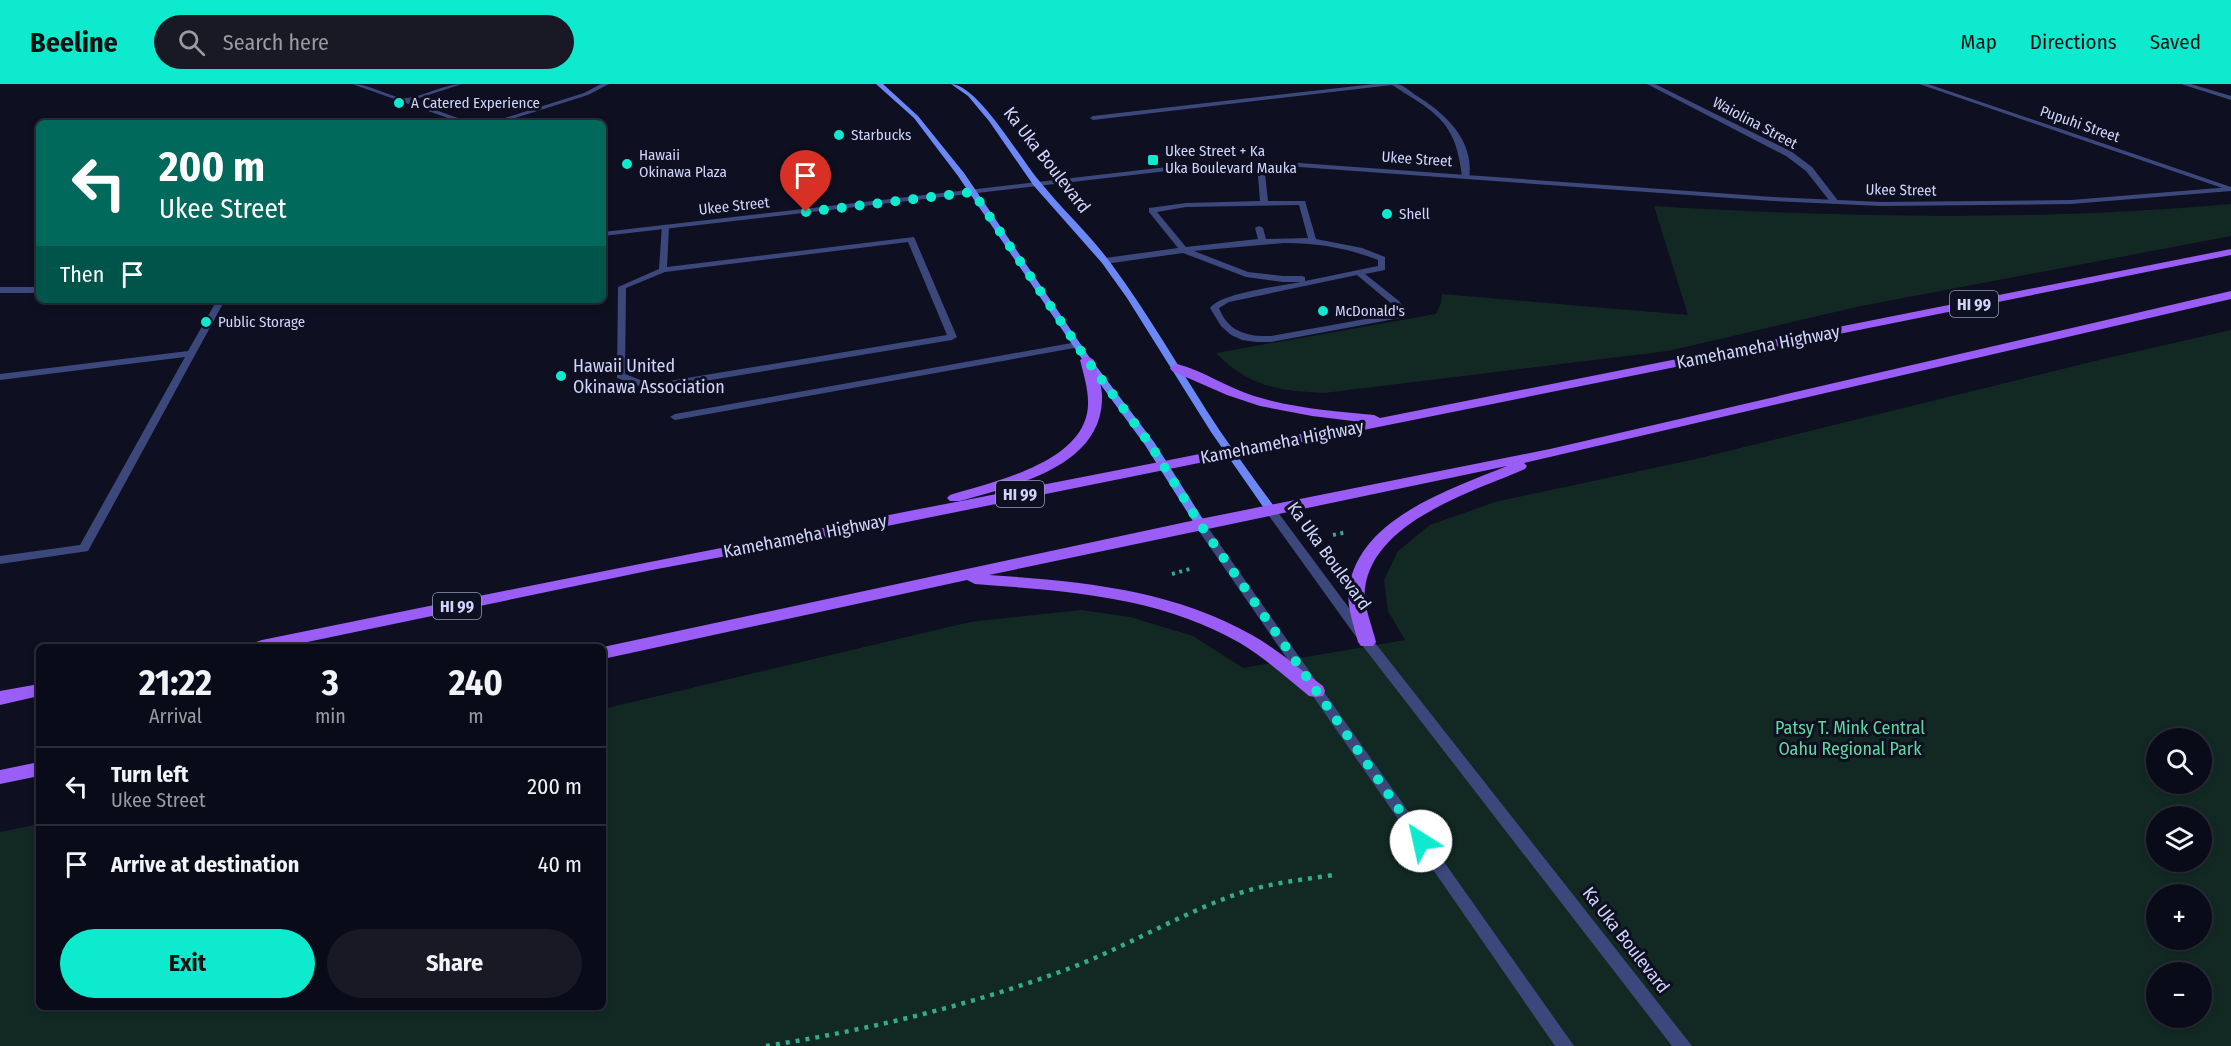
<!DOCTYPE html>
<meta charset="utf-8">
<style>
body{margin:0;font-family:"Fira Sans Condensed",sans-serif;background:#181925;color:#f1f3f6;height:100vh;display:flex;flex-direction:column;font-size:22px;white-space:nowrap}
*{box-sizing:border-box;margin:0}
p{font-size:20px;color:#999ba2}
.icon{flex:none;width:33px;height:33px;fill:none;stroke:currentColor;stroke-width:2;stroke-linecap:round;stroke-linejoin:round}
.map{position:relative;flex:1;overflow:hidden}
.details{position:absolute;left:36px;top:560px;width:570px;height:366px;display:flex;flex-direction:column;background:#0a0b18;border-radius:9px;box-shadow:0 3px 9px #0003,0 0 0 2px #2a2b37}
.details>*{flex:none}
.hud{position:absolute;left:36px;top:36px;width:570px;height:183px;border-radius:9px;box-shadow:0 3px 9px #0003,0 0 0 2px #2a2b37;background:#00695c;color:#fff;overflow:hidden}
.tools{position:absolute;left:2146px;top:644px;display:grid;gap:12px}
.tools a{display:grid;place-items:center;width:66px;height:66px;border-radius:50%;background:#0a0b18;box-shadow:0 3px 9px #0003,0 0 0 2px #2a2b37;font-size:30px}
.pin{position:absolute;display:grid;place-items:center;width:51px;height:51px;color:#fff;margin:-62px -26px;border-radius:50% 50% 50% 0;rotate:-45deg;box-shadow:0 0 6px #0007}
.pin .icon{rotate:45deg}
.me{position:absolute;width:66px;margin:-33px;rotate:325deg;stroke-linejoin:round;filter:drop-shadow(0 0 4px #0008)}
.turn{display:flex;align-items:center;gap:21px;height:126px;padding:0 24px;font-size:27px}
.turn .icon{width:78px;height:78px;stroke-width:2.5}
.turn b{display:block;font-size:42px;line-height:51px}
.then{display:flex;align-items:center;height:57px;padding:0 24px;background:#0003;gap:12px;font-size:22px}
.eta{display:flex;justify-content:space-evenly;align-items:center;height:102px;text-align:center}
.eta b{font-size:36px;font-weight:700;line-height:42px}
.button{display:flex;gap:12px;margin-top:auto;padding:12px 24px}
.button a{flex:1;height:69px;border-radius:36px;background:#0eeace;color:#111;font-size:24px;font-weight:700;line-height:69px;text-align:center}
.button a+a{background:#181925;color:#f1f3f6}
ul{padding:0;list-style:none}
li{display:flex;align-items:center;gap:18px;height:78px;padding:0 24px;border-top:2px solid #2a2b37}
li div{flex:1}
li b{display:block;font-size:22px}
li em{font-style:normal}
header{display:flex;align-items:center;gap:36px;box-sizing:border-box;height:84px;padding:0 30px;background:#0eeace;color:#111}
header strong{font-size:28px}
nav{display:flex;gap:33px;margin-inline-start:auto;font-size:21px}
.search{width:420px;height:54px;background:#181925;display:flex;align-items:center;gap:15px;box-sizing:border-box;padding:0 21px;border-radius:33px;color:#999ba2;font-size:22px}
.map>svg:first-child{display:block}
.green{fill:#122923;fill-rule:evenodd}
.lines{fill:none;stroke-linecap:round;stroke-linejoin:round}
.path-far1{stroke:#35ab89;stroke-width:4;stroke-dasharray:3 4.5;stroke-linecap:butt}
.path{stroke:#35ab89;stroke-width:4.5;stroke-dasharray:4 6;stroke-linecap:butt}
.service{fill:#3c487c;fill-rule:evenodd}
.minor{fill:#3c487c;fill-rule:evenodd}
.tertiary{fill:#3c487c;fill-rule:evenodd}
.secondary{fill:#6c88f6;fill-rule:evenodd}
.primary{fill:#9a5df5;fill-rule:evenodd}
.route{stroke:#0eeace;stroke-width:10;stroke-dasharray:0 18}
.poi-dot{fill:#0eeace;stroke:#0e0f20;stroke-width:2}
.labels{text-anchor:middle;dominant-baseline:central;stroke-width:6;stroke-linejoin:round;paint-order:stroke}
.far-poi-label{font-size:15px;fill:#d0d5fc;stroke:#0e0f20;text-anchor:start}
.far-street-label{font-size:15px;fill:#d0d5fc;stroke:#0e0f20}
.shield{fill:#0e0f20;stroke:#969aba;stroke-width:1.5}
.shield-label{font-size:16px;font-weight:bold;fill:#d0d5fc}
.street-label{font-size:18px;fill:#d0d5fc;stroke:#0e0f20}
.poi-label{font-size:18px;fill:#d0d5fc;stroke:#0e0f20;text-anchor:start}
.park-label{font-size:18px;fill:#60d79f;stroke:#0e0f20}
</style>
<header>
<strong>Beeline</strong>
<div class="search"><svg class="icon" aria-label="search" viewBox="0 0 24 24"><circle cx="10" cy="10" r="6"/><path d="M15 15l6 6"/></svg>Search here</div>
<nav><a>Map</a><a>Directions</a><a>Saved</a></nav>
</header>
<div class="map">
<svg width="2231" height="962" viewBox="0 0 2231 962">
<rect width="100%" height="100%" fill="#0e0f20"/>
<g class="green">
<path d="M2231,120V152L1861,222L1668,267L1324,309C1279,307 1249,303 1216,269L1436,230L1441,219L1442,210L1688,231L1654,122C1847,134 2039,137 2231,120Z"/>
<path d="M2231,246V962H0V748L39,740V922H603V625L970,538L1081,526L1130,533L1193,552L1243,584L1405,556L1388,527L1384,496L1398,467L1430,441L1495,418L1696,375L2099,276ZM2157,654H2202V699H2157ZM2157,732H2202V777H2157ZM2157,810H2202V855H2157ZM2157,888H2202V933H2157Z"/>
</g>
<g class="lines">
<g class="path-far1">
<path d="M1333,451L1347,448"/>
<path d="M1172,490L1193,484"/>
</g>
<path class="path" d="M766,962C868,946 968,922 1065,886C1125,864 1179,830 1240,809C1270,799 1301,796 1333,791"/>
<g class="service">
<path d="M352,0C370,0 385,11 402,14C415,16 444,0 462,0L410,17L472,39H462Z"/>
<path d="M601,0H609L588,11L499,39H489L584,9Z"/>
<path d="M1257,79L1264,81L1268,117H1305L1316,155L1362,164L1385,173V186L1365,190L1399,217L1404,225L1400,234L1271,258H1257L1242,256L1231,251L1221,242L1210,224C1220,209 1281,202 1301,198H1283L1246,193L1183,169L1105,180L1101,177L1105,174L1178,164L1149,128V124L1186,119L1260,117ZM1299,121L1308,154L1266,155L1263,144L1259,142L1255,144L1258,155L1186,163L1157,128L1186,123ZM1284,159C1318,159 1347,164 1378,176V182L1305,197V193L1302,192H1283L1248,188L1194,167ZM1357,191L1393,221L1396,225L1393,230L1271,252C1248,253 1228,248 1219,224L1229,218Z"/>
<path d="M662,141L669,143L667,183L914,153L957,253L952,256L650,306L617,294L618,203L659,185ZM908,158L947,251L651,300L625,290L626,204L665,188Z"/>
<path d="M217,216H225L88,467L0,480V472L80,461L185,273L0,296V290L188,267Z"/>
<path d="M1077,258L1082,261L1080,263L675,336L670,333L675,330Z"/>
</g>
<g class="minor">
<path d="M1374,0C1381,0 1390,0 1397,0C1404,1 1411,8 1417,12C1445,29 1475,57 1469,94L1462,92C1456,37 1436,29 1392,1L1093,36L1090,34L1093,32Z"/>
<path d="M1647,0H1655L1792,68L1812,83L1839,118L1832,120L1806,87L1786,72Z"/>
<path d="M1919,0H1928L2231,103V107Z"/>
<path d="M2181,0H2191L2231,12V16Z"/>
</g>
<g class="tertiary">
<path d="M1299,79L1773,113L1881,118L2071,116L2231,103V107L2071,120L1881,122L1773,117L1299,83L1167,87L603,152V148L1167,83Z"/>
<rect x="0" y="203" width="39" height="6"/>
<path d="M1270,422L1274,423L1372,555L1692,962H1672L1362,561L1264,425Z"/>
<path d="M1200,437L1204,438L1574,962H1555L1194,440Z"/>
</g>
<g class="secondary">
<path d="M876,0H883L918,32L964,89L1090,274L1154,358L1206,440L1204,442H1196L1145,361L1084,278L958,92L914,34Z"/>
<path d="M951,0C978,0 1022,78 1041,99C1063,126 1089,150 1110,178C1150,232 1183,291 1220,347C1238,373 1257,399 1276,425L1274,427H1266L1211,348L1127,214L1102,179L1034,102L989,37L968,12Z"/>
</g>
<g class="primary">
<path d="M2231,165V171L877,444L652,486L288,562H253L256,558L262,556C628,481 994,411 1361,338L1312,332L1260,322L1227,311L1172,287L1170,284L1177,280C1204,287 1228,304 1254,312C1293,324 1334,327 1374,331L1380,334Z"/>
<path d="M2231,207V215L1524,379L1527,382L1525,385C1472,408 1374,437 1365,504C1363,522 1372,541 1376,558L1373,562H1361L1358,558C1354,541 1346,522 1349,504C1359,434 1451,405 1507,382L989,491C1079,497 1172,505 1252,551C1277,565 1299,585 1323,602L1325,607L1323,612L1316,613L1309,612C1287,594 1265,574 1240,559C1159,512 1066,507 975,500L967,496L603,575V563L1200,435L1550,365Z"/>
<path d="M1087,272L1094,276C1097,289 1103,303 1102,317C1099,384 1012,402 960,417H950L947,414L950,411C990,399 1066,382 1084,339C1093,319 1085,296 1080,276Z"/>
<path d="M39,600V612L0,621V607Z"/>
<path d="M39,678V692L0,700V686Z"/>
</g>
</g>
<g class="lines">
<path class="route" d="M806,128L973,108L1087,276L1150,360L1200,440L1421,757"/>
</g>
<g class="poi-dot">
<circle cx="399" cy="19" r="6"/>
<circle cx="839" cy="51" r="6"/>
<rect x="1147" y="70" width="12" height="12" rx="3"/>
<circle cx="627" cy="80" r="6"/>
<circle cx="1387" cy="130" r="6"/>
<circle cx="1323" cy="227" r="6"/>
<circle cx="206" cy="238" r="6"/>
<circle cx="561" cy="292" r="6"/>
</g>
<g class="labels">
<g class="far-poi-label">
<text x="411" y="19">A Catered Experience</text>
<text x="851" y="51">Starbucks</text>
<text x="1165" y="67">Ukee Street + Ka<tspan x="1165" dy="17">Uka Boulevard Mauka</tspan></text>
<text x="639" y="71">Hawaii<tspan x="639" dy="17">Okinawa Plaza</tspan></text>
<text x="1399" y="130">Shell</text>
<text x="1335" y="227">McDonald's</text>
<text x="218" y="238">Public Storage</text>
</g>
<g class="far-street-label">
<text transform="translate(1755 39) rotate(28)">Waiolina Street</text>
<text transform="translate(2080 40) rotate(19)">Pupuhi Street</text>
<text transform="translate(1417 75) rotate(4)">Ukee Street</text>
<text transform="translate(1901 106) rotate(1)">Ukee Street</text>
<text transform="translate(734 122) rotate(-6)">Ukee Street</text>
</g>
<g class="shield">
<rect x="1950" y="207" width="48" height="26" rx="4.5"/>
<rect x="996" y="397" width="48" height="26" rx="4.5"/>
<rect x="433" y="509" width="48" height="26" rx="4.5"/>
</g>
<g class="shield-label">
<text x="1974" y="220">HI 99</text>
<text x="1020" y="410">HI 99</text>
<text x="457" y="522">HI 99</text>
</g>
<g class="street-label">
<text transform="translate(1047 76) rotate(52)">Ka Uka Boulevard</text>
<text transform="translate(1758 263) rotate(-11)">Kamehameha Highway</text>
<text transform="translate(1282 358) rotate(-11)">Kamehameha Highway</text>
<text transform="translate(805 452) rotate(-11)">Kamehameha Highway</text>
<text transform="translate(1329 472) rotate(54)">Ka Uka Boulevard</text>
<text transform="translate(1626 856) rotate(52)">Ka Uka Boulevard</text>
</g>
<g class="poi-label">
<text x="573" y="282">Hawaii United<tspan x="573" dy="21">Okinawa Association</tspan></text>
</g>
<g class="park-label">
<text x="1850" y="644">Patsy T. Mink Central<tspan x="1850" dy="21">Oahu Regional Park</tspan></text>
</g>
</g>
</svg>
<div class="tools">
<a><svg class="icon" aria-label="search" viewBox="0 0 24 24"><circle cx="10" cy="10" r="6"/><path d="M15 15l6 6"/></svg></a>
<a><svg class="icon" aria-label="layers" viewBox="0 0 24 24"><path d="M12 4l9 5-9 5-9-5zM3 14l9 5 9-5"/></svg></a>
<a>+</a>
<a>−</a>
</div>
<div class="pin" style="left:806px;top:128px;background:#d93025"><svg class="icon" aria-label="arrive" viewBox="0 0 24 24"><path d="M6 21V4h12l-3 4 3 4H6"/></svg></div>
<svg class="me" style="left:1421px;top:757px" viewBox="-20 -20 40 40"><circle r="19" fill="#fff"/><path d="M0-13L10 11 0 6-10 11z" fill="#0eeace"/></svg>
<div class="hud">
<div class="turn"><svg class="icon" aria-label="left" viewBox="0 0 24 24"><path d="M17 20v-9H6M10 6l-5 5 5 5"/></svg><div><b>200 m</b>Ukee Street</div></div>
<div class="then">Then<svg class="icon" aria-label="arrive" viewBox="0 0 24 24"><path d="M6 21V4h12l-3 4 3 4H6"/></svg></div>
</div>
<section class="details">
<div class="eta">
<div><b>21:22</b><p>Arrival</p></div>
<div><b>3</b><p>min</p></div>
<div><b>240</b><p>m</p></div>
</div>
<ul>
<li><svg class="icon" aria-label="left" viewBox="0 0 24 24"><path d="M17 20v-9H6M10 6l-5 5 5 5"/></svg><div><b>Turn left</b><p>Ukee Street</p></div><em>200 m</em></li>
<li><svg class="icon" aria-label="arrive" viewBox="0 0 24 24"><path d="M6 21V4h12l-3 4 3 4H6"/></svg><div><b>Arrive at destination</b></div><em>40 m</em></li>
</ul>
<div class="button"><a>Exit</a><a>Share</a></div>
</section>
</div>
